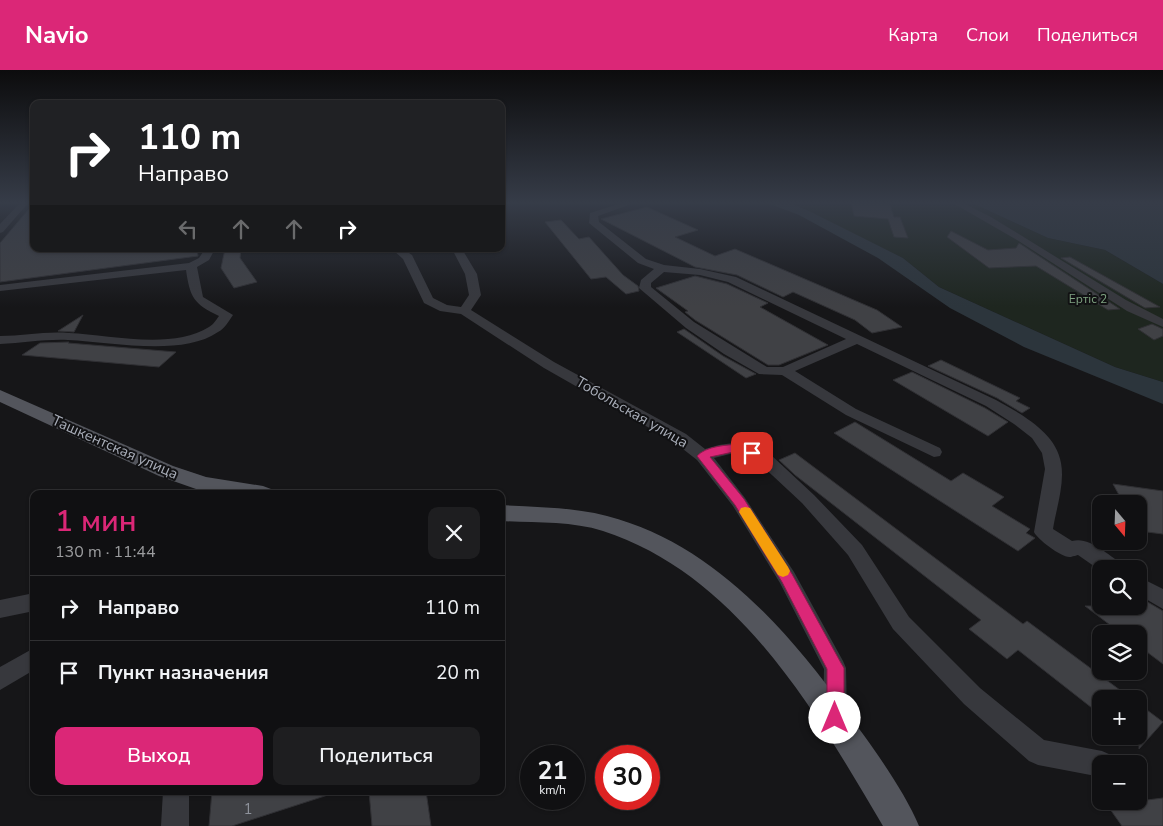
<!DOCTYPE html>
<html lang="ru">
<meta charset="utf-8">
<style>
body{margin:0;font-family:"Nunito Sans",sans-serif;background:#1e1e20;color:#f1f3f6;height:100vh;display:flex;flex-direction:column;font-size:19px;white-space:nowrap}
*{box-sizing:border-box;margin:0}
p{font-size:16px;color:#9c9d9f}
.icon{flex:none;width:28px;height:28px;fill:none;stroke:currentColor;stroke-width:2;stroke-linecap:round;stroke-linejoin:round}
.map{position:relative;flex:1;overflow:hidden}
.details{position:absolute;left:30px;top:420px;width:475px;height:305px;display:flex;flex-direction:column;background:#101012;border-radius:10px;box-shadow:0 1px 4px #0004,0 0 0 1px #303032}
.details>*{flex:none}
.banner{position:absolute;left:30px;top:30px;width:475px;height:152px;border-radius:10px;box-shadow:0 1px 4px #0004,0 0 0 1px #303032;background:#202124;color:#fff;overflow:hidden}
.needle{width:32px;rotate:161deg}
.fabs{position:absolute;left:1092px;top:425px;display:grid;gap:10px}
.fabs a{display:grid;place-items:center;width:55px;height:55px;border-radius:10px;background:#101012;box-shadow:0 1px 4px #0004,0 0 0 1px #303032;font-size:25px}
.speed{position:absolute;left:520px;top:675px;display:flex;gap:10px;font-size:25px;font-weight:700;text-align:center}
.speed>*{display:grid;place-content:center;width:65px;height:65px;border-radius:50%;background:#101012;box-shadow:0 1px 4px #0004,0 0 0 1px #303032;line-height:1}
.speed small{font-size:12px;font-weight:400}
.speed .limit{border:8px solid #d22;background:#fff;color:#111}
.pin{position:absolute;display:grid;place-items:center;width:42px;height:42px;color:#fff;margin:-21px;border-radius:10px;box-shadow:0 2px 8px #0006}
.me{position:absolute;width:55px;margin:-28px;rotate:0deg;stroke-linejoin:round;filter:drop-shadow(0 0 4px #0008)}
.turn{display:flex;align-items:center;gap:18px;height:105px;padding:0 25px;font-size:22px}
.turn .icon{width:65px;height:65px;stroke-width:2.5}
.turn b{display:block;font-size:35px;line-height:42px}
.lanes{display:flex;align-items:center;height:48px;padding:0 25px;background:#0003;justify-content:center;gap:25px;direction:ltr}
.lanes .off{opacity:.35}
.round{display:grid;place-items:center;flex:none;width:52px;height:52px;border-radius:10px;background:#1e1e20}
.overview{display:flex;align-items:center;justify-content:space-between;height:85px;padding:0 25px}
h1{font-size:30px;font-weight:600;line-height:38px;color:#db2777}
.action{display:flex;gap:10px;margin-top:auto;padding:10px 25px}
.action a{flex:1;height:58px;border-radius:10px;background:#db2777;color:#fff;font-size:20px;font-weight:600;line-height:58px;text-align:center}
.action a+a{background:#1e1e20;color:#f1f3f6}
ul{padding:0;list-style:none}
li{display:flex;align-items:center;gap:15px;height:65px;padding:0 25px;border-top:1px solid #303032}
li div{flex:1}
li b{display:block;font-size:19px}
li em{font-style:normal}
header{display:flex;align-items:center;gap:30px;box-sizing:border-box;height:70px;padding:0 25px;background:#db2777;color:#fff}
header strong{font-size:24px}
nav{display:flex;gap:28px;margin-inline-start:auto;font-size:18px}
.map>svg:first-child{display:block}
.green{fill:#1e261f}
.water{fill:#2c353c}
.building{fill:#404145;stroke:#303034}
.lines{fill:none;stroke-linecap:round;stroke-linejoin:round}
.minor{fill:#37383d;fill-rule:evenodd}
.major{fill:#53555c;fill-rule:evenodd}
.route{fill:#db2777;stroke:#8e194d}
.slow{fill:#f59e0b}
.labels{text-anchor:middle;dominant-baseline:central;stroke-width:4;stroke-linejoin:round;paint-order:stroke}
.far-park-label{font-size:12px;fill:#7fa381;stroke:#111113}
.street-label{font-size:15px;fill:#a8adb8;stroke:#111113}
.near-number-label{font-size:15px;fill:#8e929b}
</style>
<header>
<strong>Navio</strong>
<nav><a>Карта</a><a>Слои</a><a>Поделиться</a></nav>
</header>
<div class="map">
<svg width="1163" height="756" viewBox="0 0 1163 756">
<rect width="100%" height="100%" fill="#161618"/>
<path class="green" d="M788,132H970L1048,168L1105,180L1163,214V312L1115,297L939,217L903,188Z"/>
<g class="water">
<path d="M765,132H788L809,141L903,188L939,217L1115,297L1163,312V334L1024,277L950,238L878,188L799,145Z"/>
<path d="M970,132H1163V214L1105,180L1048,168Z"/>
</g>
<g class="building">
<path d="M851,132L890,134L894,147H900L908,168L894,167L888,149L854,146Z"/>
<path d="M34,133V179H197L198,186L0,212V173Z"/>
<path d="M647,137L698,160L675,167L715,186L735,179L877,240L902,257L872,263L855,250L793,222L783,227L737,205L695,197L601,149Z"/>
<path d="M561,150L579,169L589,167L623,205L638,216L639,221L626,224L606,207L591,209L545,152Z"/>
<path d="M951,161L988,180L1016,178L1019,173L1120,239L1108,240L1036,196L989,198L947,167Z"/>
<path d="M225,179H241L240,188L257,212L234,218L221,198Z"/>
<path d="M1070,187L1160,237L1145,238L1061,188Z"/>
<path d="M695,206L727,214L768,233L760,237L828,275L779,295H768L695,250L685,242L688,241L656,218Z"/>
<path d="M83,245L74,262L58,261Z"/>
<path d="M1152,254L1163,259V266L1154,270L1138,259Z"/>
<path d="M684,259L723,286L756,304L746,308L677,262Z"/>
<path d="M69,272L68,273L176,282L159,297L22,285L40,273Z"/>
<path d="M941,290L1020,328L1016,331L1030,338L1022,343L997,328L928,296Z"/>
<path d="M912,302L985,338L1008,352L988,366L893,310Z"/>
<path d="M855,352L951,411L963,403L1004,427L992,436L1030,459L1026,463L1035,468L1018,481L834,363Z"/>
<path d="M795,383L1023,554L1027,551L1132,629H1101V645L1018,580L1007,589L969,559L981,550L795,405L779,390Z"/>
<path d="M1113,414L1163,421V464L1139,461V434H1124Z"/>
<path d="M1139,527L1163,541V594L1139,576V564H1122L1085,536H1139Z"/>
<path d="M1139,634L1163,652L1139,679Z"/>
<path d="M212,721H330L331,724L232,756H209Z"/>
<path d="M369,721H426L431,756H372Z"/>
<path d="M1163,728V756H1122L1105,732L1139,731Z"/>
</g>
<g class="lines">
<g class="minor">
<path d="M21,132H29L3,162L0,163V154Z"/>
<path d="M625,132H637L598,146L599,152L646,189L664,195L700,199L736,207L996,330C1021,344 1056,362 1061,393C1065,414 1056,439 1053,459L1072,471C1089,466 1107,484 1121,493L1124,499H1101V501L1078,485C1078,485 1071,487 1070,487C1062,488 1037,469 1034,462L1045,399L1042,383L1032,368L1014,354L986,336L857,274L795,301L856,339L940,378L942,382L940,386L934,387L846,345L782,305L759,304L724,284L686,258L639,218L641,210L654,199L638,193L589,153L590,143ZM664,202L700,205L728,212L846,269L783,297H767L694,252L651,217V213Z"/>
<path d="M951,132H961L991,147L1126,230L1163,249V257L1127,241L1017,170Z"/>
<path d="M205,179H215L209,190L197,197L203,227L233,245C229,251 224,259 218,262C182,287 111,272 68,270C45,269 23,273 0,274V266C23,266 46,261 69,263C109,265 173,280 209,257C213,255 216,250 219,246C194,234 190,228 186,200L0,221V215L189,193L199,188Z"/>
<path d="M392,179H403L412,185L433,228L447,235L461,237L469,225L465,204L452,179H462L477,204L481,225L471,240L554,292L686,364L705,379L719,375L740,372L771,385L814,425L862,475L909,547L980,618L1044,670L1102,681L1111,685L1115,694H1101V707L1038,695L1029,691L964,634L893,559L848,485L802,433L759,393L738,382L714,388L745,428L794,502L843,591L846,598L847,648L844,656L835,660L826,656L823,648L824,599L780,513L733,436L697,390L674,372L544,298L461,244L440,241L424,233L403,189Z"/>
<path d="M1139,507L1163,519V539L1139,525Z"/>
<path d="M34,523V541L0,548V530Z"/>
<path d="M34,578V600L0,620V597Z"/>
<path d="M163,721H189V756H161Z"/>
</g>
<g class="major">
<path d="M0,320L173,396L206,407L263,416L271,419L274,424H218L196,419L159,406L0,332Z"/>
<path d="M501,435C536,437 573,437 607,446C711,473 785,557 846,641C870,673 904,720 919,756H883C815,641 738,505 603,461C571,451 534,453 501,451Z"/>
</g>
</g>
<linearGradient id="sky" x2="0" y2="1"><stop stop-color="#0c0c0d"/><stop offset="0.56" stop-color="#363c48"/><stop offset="1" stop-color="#363c48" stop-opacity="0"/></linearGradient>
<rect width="1163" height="237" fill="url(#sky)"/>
<path class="route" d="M740,374L756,381L758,383L752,387L738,381L710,387L744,429L792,504L841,593L844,598V648L841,654L835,656L829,654L827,648V599L782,512L735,435L697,386C706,376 727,375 740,374Z"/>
<path class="slow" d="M745,437L750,438L788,497L790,501L788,505L783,507L778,505L739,442L741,438Z"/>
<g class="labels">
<g class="far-park-label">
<text x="1088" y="229">Ертіс 2</text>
</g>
<g class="street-label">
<text transform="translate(632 342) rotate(30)">Тобольская улица</text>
<text transform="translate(115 377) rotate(24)">Ташкентская улица</text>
</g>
<g class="near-number-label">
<text x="248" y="739">1</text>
</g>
</g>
</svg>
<div class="fabs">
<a><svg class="needle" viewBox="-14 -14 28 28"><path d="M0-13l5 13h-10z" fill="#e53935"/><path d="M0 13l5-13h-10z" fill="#9c9d9f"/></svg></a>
<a><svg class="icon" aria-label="search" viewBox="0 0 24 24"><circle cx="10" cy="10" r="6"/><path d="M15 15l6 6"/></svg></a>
<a><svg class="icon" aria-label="layers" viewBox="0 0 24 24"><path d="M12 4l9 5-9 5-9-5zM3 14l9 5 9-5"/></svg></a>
<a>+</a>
<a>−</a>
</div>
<div class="speed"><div>21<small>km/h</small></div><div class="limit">30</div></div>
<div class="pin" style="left:752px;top:383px;background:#d93025"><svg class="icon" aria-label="arrive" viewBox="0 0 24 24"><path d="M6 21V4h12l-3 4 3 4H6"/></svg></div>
<svg class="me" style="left:835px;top:648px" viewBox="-20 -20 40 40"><circle r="19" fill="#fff"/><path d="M0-13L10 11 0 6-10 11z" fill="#db2777"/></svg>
<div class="banner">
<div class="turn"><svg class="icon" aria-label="right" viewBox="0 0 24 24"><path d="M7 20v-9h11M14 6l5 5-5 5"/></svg><div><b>110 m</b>Направо</div></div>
<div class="lanes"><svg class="icon off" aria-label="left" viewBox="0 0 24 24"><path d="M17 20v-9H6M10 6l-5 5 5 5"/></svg><svg class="icon off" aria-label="ahead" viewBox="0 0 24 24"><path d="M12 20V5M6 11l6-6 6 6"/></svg><svg class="icon off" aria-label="ahead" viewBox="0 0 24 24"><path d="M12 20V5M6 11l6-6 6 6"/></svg><svg class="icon" aria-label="right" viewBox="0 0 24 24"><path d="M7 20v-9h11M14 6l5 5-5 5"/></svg></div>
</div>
<section class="details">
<div class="overview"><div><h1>1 мин</h1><p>130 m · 11:44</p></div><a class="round"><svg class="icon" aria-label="close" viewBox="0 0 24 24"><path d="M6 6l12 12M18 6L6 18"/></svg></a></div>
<ul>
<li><svg class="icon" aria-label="right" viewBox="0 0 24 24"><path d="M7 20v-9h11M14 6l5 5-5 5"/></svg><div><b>Направо</b></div><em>110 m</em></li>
<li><svg class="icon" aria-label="arrive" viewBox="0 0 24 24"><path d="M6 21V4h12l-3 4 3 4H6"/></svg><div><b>Пункт назначения</b></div><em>20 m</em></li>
</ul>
<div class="action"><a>Выход</a><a>Поделиться</a></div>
</section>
</div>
